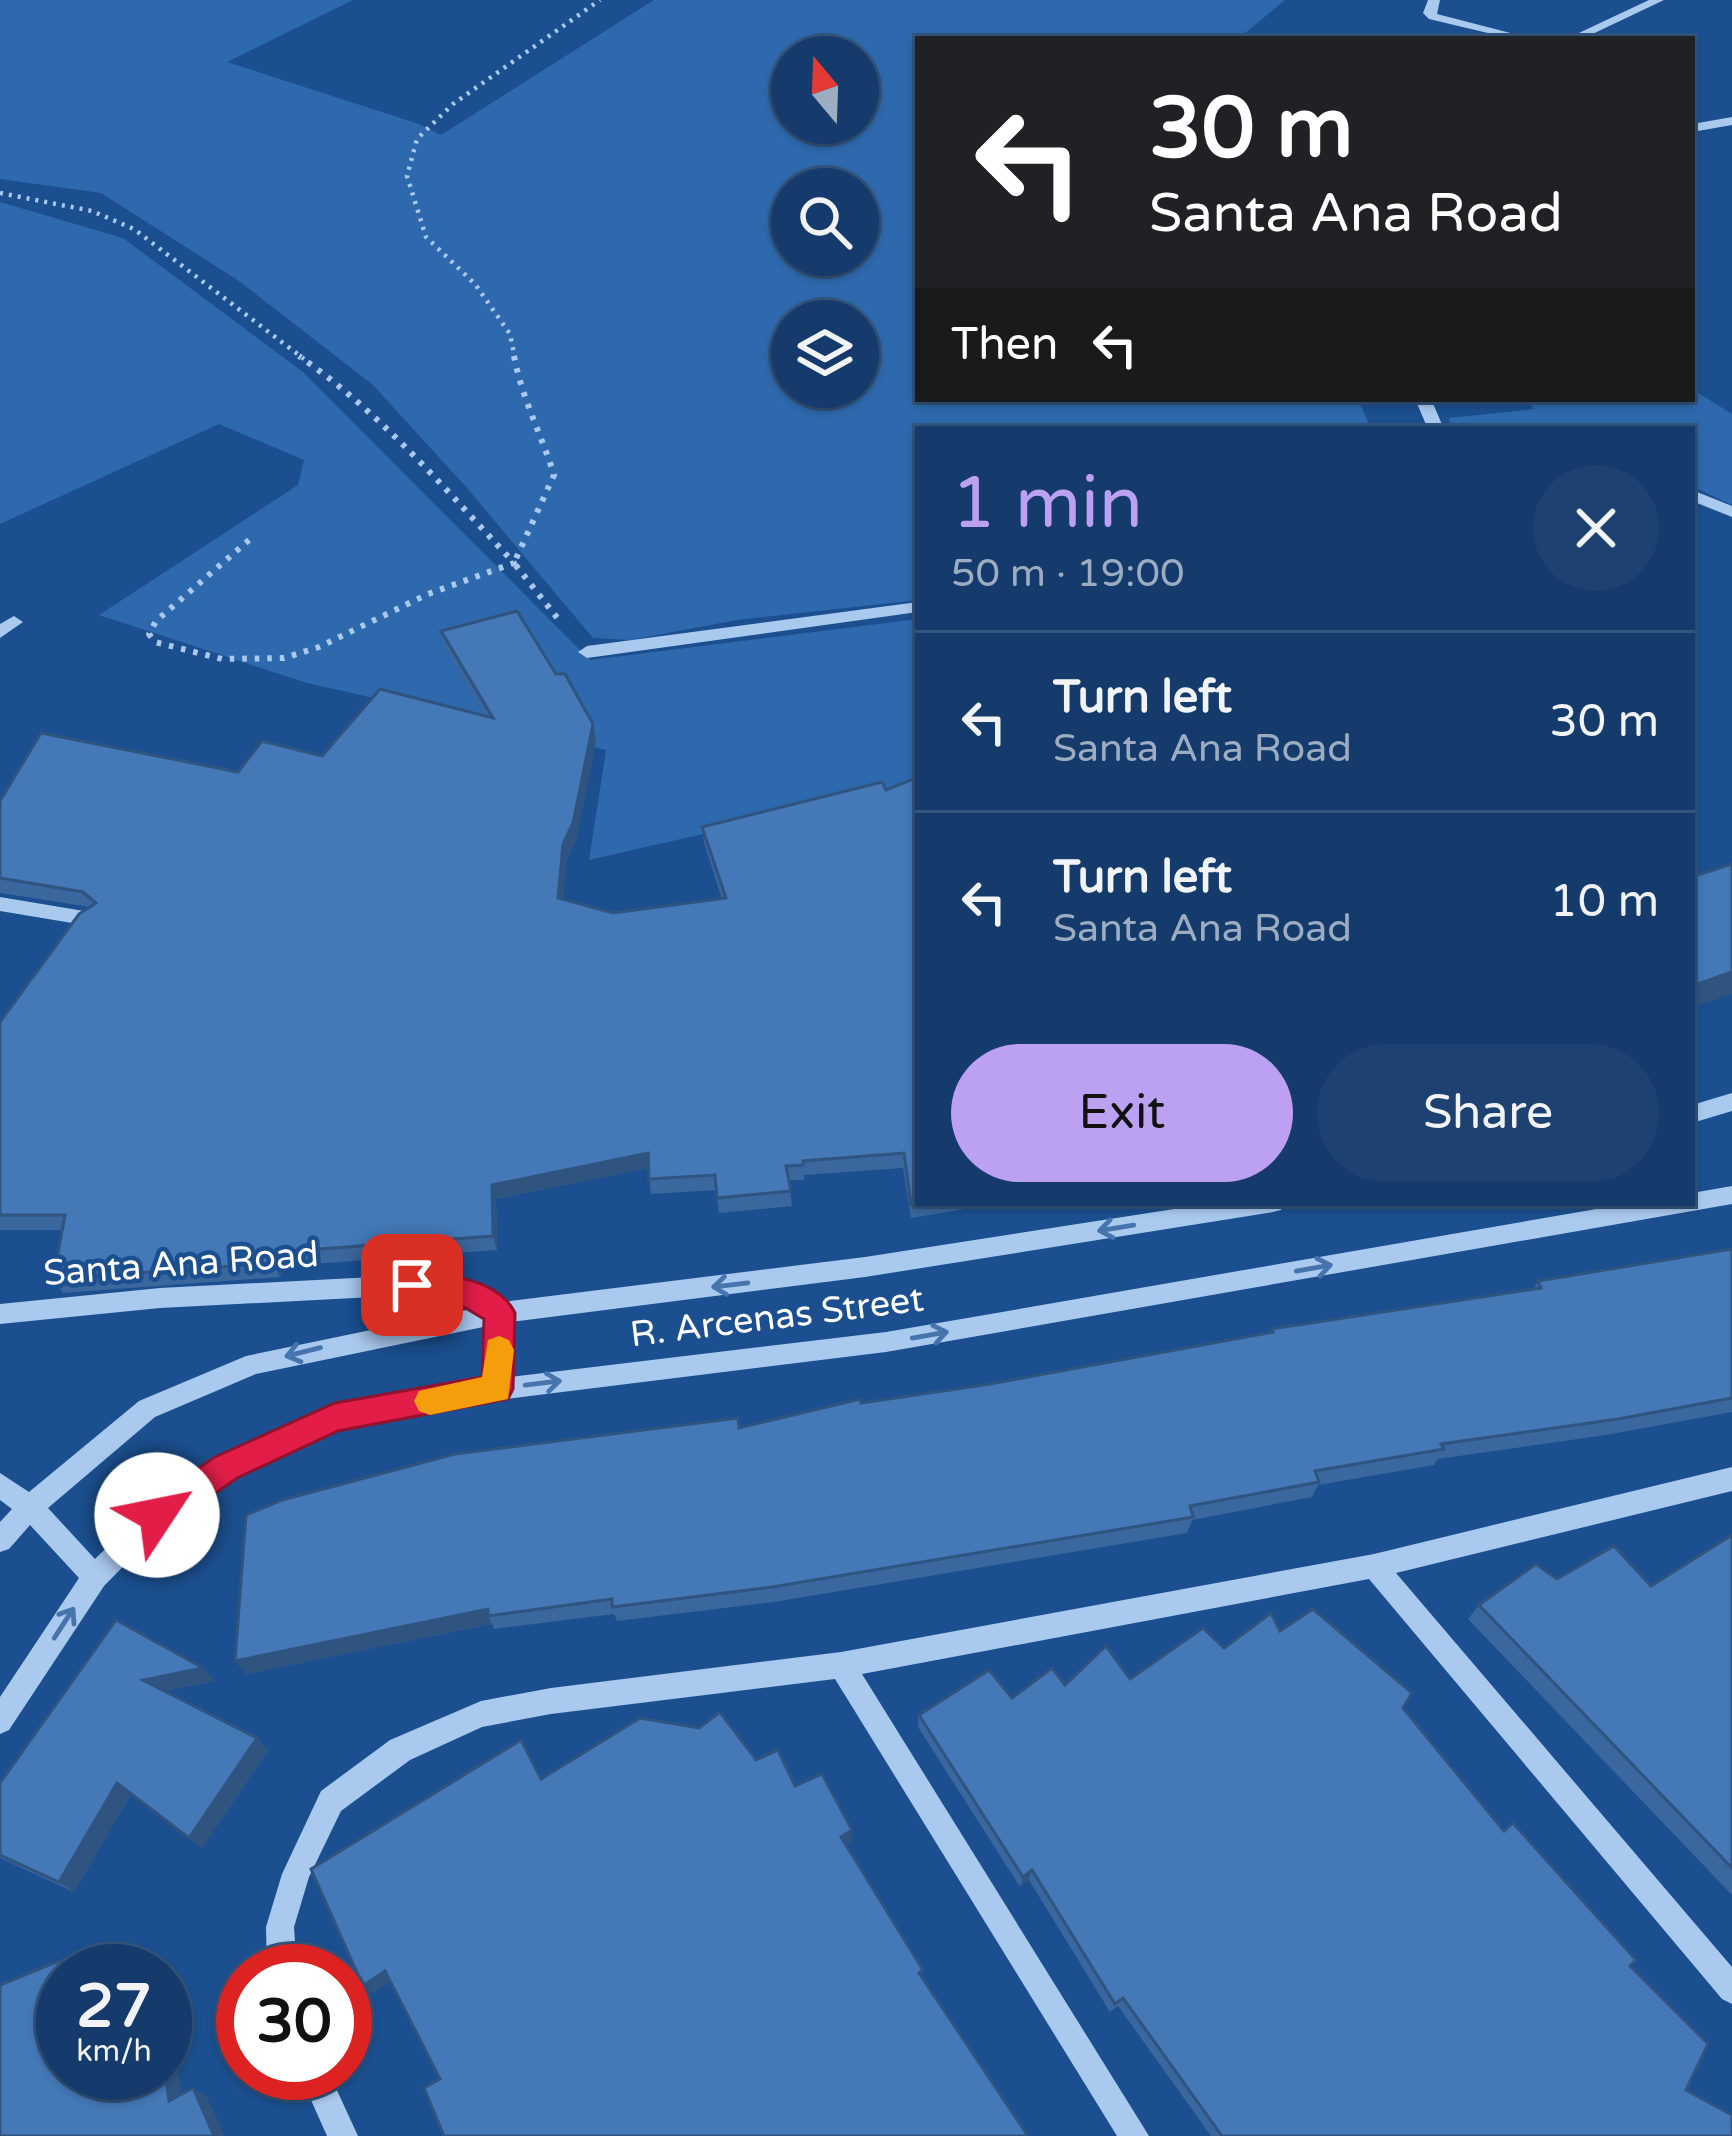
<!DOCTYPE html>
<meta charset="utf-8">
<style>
body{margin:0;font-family:"Varela Round",sans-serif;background:#1d4271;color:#f1f3f6;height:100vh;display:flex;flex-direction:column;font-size:45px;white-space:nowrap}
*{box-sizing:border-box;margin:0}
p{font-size:39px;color:#9dadc1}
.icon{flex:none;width:66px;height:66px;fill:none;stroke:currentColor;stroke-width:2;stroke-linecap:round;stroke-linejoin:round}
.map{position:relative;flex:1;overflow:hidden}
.details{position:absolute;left:915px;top:426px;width:780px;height:780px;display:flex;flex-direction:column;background:#143b6b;border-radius:0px;box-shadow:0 3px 9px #0004,0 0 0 3px #33557e}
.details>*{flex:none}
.top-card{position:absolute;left:915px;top:36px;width:780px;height:366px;border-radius:0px;box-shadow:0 3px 9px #0004,0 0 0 3px #33557e;background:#202124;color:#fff;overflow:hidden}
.needle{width:78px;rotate:341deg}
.buttons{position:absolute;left:771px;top:36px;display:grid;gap:24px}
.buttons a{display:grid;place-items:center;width:108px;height:108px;border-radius:50%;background:#143b6b;box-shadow:0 3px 9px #0004,0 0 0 3px #33557e;font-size:60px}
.speed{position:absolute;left:36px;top:1944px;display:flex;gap:24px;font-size:60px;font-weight:700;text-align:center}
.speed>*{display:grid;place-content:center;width:156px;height:156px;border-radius:50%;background:#143b6b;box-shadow:0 3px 9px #0004,0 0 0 3px #33557e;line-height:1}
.speed small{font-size:30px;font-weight:400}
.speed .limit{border:18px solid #d22;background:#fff;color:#111}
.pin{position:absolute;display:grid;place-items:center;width:102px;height:102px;color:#fff;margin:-51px;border-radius:24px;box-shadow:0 6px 18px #0006}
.me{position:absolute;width:132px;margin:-66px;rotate:56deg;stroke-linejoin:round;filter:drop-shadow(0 0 9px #0008)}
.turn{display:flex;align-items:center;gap:42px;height:252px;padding:0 36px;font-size:54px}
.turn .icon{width:156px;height:156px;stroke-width:2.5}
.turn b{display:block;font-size:84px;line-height:102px}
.then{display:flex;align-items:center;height:114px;padding:0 36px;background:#0003;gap:24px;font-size:45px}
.round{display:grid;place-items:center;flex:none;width:126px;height:126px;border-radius:63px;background:#1d4271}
.summary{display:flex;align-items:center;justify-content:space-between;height:204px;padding:0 36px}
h1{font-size:72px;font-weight:600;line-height:90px;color:#bca0f2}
.button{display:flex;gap:24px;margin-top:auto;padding:24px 36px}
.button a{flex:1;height:138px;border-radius:72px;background:#bca0f2;color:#111;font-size:48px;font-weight:600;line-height:138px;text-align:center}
.button a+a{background:#1d4271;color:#f1f3f6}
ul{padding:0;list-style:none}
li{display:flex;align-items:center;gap:36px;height:180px;padding:0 36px;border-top:3px solid #33557e}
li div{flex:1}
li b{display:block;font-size:45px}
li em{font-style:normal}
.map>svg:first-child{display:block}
.green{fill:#2e69ad;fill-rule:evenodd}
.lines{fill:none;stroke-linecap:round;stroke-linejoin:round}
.path-far1{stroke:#a9c9ee;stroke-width:4.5;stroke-dasharray:3 6;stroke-linecap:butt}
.path{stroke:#a9c9ee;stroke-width:6;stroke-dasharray:4.5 8;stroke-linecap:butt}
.minor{fill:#a9c9ee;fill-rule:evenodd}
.wall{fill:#3a679d}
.shaded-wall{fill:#305480}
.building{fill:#4478b7;stroke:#305480;stroke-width:3}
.oneway{stroke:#4674ac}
.route{fill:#e11d48;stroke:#92132f;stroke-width:3}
.slow{fill:#f59e0b}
.labels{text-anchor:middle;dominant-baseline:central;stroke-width:9;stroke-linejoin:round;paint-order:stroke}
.street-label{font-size:36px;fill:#fff;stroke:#1b4f8f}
</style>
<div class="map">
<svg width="1732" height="2136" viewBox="0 0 1732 2136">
<rect width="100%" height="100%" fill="#1b4f8f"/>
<g class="green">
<path d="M0,0H353L227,62L419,124L441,135L654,0H1285L1238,39H918V399H1358L1371,429H918V600L737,620L630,640L593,638L467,488L373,385L239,281L101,193L0,179ZM792,57H858V123H792ZM792,189H858V255H792ZM792,321H858V387H792Z"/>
<path d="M0,202L123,238L303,372L590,660L918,619V785L589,860L606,750L307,683L99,615L298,485L304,460L219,424L0,524Z"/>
<path d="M1692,389L1732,414V505L1692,486V429H1451L1449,418L1535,409L1524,399H1692Z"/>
</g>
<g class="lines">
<g class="path-far1">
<path d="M0,193L92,211L134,229L304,359"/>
<path d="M515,359L510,334L475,284L426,237L407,176L417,139L453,104L600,0"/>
</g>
<g class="path">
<path d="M514,356C522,399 541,433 554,475L514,563L562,624"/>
<path d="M249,540L156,621L149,634L155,642L222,659L284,658L319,647L428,594L514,563C447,491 380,412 299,356"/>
</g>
<g class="minor">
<path d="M1428,0H1440L1437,14L1534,39H1513L1429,19L1423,13Z"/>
<path d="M1649,0H1664L1582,39H1566Z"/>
<path d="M1732,117V125L1692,132V124Z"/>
<path d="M1415,399H1431L1444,429H1428Z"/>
<path d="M1692,490L1732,506V517L1692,501Z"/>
<path d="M918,602V612L587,658L578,652L587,646Z"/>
<path d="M14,616L23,622L0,638V624Z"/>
<path d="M0,897L90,912L100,919L90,926L0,911Z"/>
<path d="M1732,1093V1111L1692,1123V1105Z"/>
<path d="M1732,1186V1204L886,1352L498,1400L337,1429L235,1475L166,1523L104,1586L9,1730L0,1734V1697L79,1578L30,1525L9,1549L0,1552V1522L12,1509L0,1500V1473L29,1492L139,1401L246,1356L472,1309L453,1298L412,1295L160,1308L0,1324V1304L160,1288L412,1275L457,1278L502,1302L865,1257L1213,1203H1284L1281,1210L1273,1212L865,1277L511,1322L510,1377L886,1332L1631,1203H1692V1193ZM488,1326L486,1380L335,1407L217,1459L148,1507L95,1559L48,1508L155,1417L256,1374Z"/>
<path d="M1732,1467V1491L1396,1573L1732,1967V2004L1722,1999L1369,1579L862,1674L1149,2136H1117L835,1679L551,1714L482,1727L410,1760L341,1811L309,1877L294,1927L297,1971H267L266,1927L282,1874L321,1791L390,1740L481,1701L551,1688L841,1652L1374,1554Z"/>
<path d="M299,2073H329L358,2136H327Z"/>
</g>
</g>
<g class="wall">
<path d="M441,631L596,740L576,839L566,861L563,899L613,913L722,899L704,843L702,827L882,782L918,1203H989V1205L911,1218L903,1168L804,1175V1180H789L792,1206L719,1213L716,1190L651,1194L648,1168L496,1199L497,1250L287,1266L280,1277L63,1293L53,1279L62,1230H0V1022L90,907L0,893V801L238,772L322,756L485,716L445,648Z"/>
<path d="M1732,1249V1412L1606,1435L1438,1459L1434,1465L1318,1485L1312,1497L1192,1520L1187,1533L774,1602L617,1621L614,1614L494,1629L492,1624L246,1674L235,1661L739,1428L861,1403L990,1384L1270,1333L1271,1329L1533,1290L1538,1281Z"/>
<path d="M1732,1535V1895L1468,1619L1479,1605L1557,1579L1651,1586Z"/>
<path d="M1280,1631L1403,1708L1504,1831L1630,1966L1686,2090L1732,2136H1211L1118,2006L1110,2012L1029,1880L1020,1887L918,1727L919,1715L1012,1698L1065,1685L1130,1679Z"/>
<path d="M203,1668L215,1681L165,1691L257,1738L268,1750L202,1848L131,1794L74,1892L0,1858V1783Z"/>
</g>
<g class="shaded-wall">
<path d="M593,724L596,740L576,839L566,861L562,914L558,898L563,844Z"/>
<path d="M1732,972V994L1692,1008V986Z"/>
<path d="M648,1153L650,1168L496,1199L497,1250L493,1236L492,1185Z"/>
<path d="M280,1252L287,1266L280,1277L273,1263Z"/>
<path d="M488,1609V1616L492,1624L246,1674L235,1661Z"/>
<path d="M203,1668L215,1681L156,1693L143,1680Z"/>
<path d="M257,1738L268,1750L202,1848L189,1838Z"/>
<path d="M117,1783L131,1794L74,1892L59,1882Z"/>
<path d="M852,1830L853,1841L842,1848L841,1837Z"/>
<path d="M1032,1870L1029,1880L1020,1887L1023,1877Z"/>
<path d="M86,1950L101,1959L115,1971H110Z"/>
<path d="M385,1971L394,1979L372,1994L363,1986Z"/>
<path d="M165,2015L171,2020L183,2107L169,2101L165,2072Z"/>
<path d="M193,2088L206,2095L225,2136H214Z"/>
</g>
<g class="building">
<path d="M517,611L556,674H565L593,724L573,823L563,844L558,898L613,913L726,898L702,827L882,782L886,790L918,777V1202L911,1204L904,1153L803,1161V1165L786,1166L791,1191L717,1198L715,1175L649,1179L648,1153L492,1185L493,1236L280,1252L273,1263L53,1279L65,1215H0V1022L79,914L96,903L83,892L0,878V801L41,733L238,772L262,741L322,756L380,689L493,718L441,631Z"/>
<path d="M1732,864V972L1692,986V877Z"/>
<path d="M1732,1249V1398L1618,1419L1441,1444L1444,1449L1315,1471L1319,1482L1190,1506L1193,1517L772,1587L612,1607V1599L488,1616V1609L235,1661L246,1515L282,1500L455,1454L738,1418L739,1428L860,1399L861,1403L990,1384L1273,1332L1271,1329L1541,1288L1538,1281Z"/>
<path d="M1732,1535V1868L1479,1605L1536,1564L1557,1579L1614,1546L1651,1586Z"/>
<path d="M1313,1609L1412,1693L1403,1708L1504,1831L1513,1823L1636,1960L1630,1966L1708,2044L1686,2090L1732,2115V2136H1222L1123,1998L1115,2004L1032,1870L1023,1877L919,1715L989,1670L1012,1698L1052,1668L1065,1685L1106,1646L1130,1679L1203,1628L1224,1648L1271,1613L1280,1631Z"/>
<path d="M116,1620L203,1668L143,1680L257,1738L189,1838L117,1783L59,1882L0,1855V1783Z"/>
<path d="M720,1712L756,1760L778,1750L795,1786L822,1774L852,1830L841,1837L923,1970L919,1973L1028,2136H444L424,2088L440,2079L385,1971L363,1986L311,1869L521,1740L541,1779L640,1718L699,1728Z"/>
<path d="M86,1950L110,1971H63V2073L165,2072L169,2101L193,2088L214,2136H0V1985Z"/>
</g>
<defs><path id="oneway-shaft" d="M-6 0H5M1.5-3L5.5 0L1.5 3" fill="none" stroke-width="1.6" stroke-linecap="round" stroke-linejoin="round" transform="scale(3)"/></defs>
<g class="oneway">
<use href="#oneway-shaft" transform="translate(1116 1228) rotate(171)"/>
<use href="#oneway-shaft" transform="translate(1314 1268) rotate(-10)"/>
<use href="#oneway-shaft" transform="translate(730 1285) rotate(173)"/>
<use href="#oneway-shaft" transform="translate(930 1335) rotate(-10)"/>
<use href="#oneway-shaft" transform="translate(303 1352) rotate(166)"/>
<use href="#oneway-shaft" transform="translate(543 1383) rotate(-7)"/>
<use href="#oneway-shaft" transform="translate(64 1623) rotate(-57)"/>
</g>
<path class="route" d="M412,1272C445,1274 498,1278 515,1313L513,1389L508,1399L338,1431L237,1478L169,1526L157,1530L146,1526L141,1515L146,1504L215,1457L335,1403L482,1377L484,1319L452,1300L401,1294L397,1285L401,1275Z"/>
<path class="slow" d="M499,1336L509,1340L514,1350L508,1399L430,1415L419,1411L414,1401L419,1391L482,1377L488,1340Z"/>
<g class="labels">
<g class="street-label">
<text transform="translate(181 1264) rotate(-4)">Santa Ana Road</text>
<text transform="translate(777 1317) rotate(-7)">R. Arcenas Street</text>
</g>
</g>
</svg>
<div class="buttons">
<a><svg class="needle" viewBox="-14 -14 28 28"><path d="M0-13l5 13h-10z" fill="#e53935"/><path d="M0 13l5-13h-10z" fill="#9dadc1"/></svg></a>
<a><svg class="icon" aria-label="search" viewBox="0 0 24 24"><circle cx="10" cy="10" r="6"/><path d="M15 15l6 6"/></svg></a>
<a><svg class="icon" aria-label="layers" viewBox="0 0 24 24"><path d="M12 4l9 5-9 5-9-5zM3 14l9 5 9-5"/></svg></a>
</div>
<div class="speed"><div>27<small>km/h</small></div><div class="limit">30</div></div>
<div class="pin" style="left:412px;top:1285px;background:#d93025"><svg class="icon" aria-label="arrive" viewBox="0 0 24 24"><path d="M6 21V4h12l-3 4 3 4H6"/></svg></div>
<svg class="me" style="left:157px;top:1515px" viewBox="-20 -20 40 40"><circle r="19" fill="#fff"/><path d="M0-13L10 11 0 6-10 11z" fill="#e11d48"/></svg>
<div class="top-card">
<div class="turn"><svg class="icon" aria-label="left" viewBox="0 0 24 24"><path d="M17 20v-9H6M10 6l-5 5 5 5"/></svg><div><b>30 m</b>Santa Ana Road</div></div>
<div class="then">Then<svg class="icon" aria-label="left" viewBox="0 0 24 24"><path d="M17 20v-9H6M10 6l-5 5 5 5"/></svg></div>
</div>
<section class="details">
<div class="summary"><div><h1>1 min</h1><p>50 m · 19:00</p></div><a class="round"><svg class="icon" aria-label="close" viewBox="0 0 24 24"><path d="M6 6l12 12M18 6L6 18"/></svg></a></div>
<ul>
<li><svg class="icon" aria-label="left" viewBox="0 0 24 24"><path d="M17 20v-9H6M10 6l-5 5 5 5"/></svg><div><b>Turn left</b><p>Santa Ana Road</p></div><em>30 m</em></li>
<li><svg class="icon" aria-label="left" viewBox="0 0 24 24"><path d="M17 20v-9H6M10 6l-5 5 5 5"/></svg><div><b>Turn left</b><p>Santa Ana Road</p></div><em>10 m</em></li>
</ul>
<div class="button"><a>Exit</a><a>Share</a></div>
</section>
</div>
